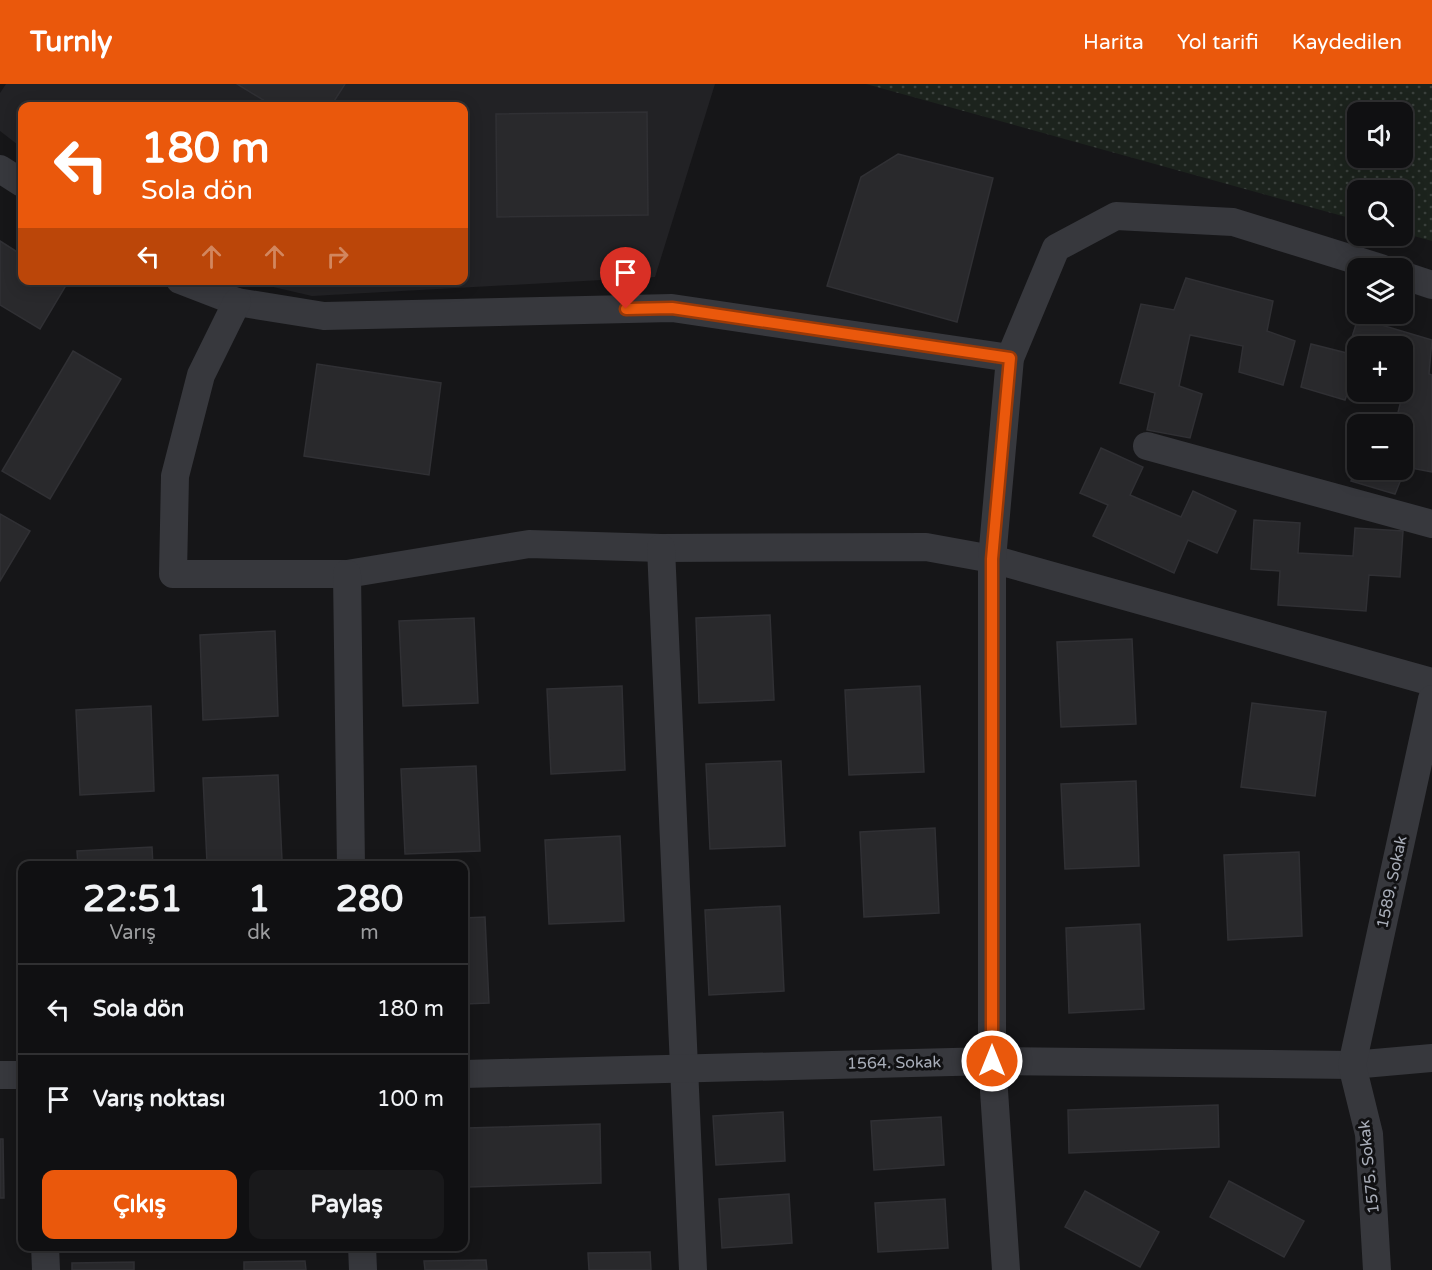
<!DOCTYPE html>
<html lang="tr">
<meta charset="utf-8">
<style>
body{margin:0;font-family:"Varela Round",sans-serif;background:#19191b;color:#f1f3f6;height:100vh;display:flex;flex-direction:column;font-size:22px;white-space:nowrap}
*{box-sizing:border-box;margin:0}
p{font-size:20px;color:#9c9d9f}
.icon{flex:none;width:33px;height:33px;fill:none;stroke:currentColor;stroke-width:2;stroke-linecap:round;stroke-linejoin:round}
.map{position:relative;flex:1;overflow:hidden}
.drawer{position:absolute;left:18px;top:777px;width:450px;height:390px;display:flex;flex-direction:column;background:#101012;border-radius:12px;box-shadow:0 3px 15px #0003,0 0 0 2px #303032}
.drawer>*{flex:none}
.top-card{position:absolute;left:18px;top:18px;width:450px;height:183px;border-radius:12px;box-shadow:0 3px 15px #0003,0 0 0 2px #303032;background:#ea580c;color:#fff;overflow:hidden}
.buttons{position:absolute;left:1347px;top:18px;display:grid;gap:12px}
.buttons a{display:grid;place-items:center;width:66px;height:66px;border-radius:12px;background:#101012;box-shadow:0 3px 15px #0003,0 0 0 2px #303032;font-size:30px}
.pin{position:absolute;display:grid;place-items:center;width:51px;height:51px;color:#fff;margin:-62px -26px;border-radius:50% 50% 50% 0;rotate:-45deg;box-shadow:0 0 6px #0007}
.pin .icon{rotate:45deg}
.me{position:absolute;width:66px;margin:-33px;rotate:0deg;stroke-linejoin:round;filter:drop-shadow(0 0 4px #0008)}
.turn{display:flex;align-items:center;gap:21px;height:126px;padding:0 24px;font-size:27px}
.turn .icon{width:78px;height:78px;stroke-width:2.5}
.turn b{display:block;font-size:42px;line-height:51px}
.lanes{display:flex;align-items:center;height:57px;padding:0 24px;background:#0003;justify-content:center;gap:30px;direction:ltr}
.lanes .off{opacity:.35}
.eta{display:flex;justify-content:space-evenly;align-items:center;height:102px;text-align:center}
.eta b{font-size:36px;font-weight:700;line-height:42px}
.button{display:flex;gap:12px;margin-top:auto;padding:12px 24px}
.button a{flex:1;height:69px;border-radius:12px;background:#ea580c;color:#fff;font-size:24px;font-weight:700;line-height:69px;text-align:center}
.button a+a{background:#19191b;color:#f1f3f6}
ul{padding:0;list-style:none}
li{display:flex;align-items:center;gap:18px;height:90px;padding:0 24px;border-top:2px solid #303032}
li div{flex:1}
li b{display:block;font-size:22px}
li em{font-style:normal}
header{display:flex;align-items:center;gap:36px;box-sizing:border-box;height:84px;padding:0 30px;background:#ea580c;color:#fff}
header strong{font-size:28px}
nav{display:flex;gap:33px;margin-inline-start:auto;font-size:21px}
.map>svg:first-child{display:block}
.built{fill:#222225}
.park{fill:url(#park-dots);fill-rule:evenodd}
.building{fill:#29292c;stroke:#303034;stroke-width:1.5}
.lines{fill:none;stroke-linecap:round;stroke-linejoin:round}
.minor{stroke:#37383d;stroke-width:28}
.route-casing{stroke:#983908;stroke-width:15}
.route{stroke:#ea580c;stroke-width:10}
.labels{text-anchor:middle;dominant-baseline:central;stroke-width:6;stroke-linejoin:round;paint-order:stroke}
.street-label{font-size:16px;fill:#a8adb8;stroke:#111113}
</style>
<header>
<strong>Turnly</strong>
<nav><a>Harita</a><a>Yol tarifi</a><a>Kaydedilen</a></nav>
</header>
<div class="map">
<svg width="1432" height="1186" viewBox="0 0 1432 1186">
<defs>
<pattern id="park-dots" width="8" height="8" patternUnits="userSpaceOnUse" patternTransform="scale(1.5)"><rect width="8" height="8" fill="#1c231d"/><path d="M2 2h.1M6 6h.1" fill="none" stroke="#3a403c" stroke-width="1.8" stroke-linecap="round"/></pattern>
</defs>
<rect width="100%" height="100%" fill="#161618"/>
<path class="built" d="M6,0H715L655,193L312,212L247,197L464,196V22H22V64L0,47V9Z"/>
<path class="park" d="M866,0H1432V157L1403,149L1402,106H1358L1357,136ZM1358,28H1402V74H1358Z"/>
<g class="building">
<path d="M237,0H345L331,22H273Z"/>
<path d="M647,28L648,131L497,133L496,30Z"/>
<path d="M898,70L993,94L957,238L827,202L861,93Z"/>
<path d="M0,157L22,171V196L68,198L40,245L0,221Z"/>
<path d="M1186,194L1273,217L1267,247L1295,257L1283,301L1239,288L1243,262L1190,251L1179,302L1202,310L1190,354L1147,346L1155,309L1120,299L1141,220L1174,226Z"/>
<path d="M1358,234L1432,256L1429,290L1432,291V388L1406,383L1395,410L1351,397L1358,378V386H1402V340H1395L1404,305L1402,262H1358V294L1353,293L1345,316L1301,303L1311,260L1347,269Z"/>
<path d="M73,267L121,295L50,415L2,387Z"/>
<path d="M317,280L441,299L429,391L304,372Z"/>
<path d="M1101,364L1143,383L1130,411L1181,433L1193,407L1236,427L1217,469L1188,456L1174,489L1093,452L1108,421L1080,409Z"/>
<path d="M0,430L30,447L0,497Z"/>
<path d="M1254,436L1300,439L1298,469L1353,472L1355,444L1403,447L1400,493L1369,491L1366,527L1278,521L1280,487L1251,485Z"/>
<path d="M770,531L774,616L699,619L696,534Z"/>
<path d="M474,534L478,619L403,622L399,537Z"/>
<path d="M275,547L278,632L203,636L200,551Z"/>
<path d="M1132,555L1136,640L1061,643L1057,558Z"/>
<path d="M622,602L625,686L551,690L547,605Z"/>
<path d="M920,602L924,688L849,691L845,606Z"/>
<path d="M1252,619L1326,628L1315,712L1241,703Z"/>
<path d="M151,622L154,707L80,711L76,626Z"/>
<path d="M781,677L785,762L710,765L706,680Z"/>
<path d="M476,682L480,767L405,770L401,685Z"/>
<path d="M278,691L282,776L207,779L203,694Z"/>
<path d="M1136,697L1139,782L1065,785L1061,700Z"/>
<path d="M935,744L939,829L864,833L860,748Z"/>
<path d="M620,752L624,837L549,840L545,756Z"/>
<path d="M152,763L153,782H78L77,767Z"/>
<path d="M1299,768L1302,852L1228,856L1224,771Z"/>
<path d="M780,822L784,907L709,911L705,826Z"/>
<path d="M485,833L489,919L464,920V834Z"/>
<path d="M1140,840L1144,925L1069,929L1066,844Z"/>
<path d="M1218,1021L1219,1063L1069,1069L1068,1026Z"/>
<path d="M783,1028L785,1077L716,1081L713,1032Z"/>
<path d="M941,1033L944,1081L874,1086L871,1037Z"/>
<path d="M600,1040L601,1099L468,1103L467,1044Z"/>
<path d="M0,1055H3L4,1114H0Z"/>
<path d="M1229,1097L1304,1137L1284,1173L1210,1133Z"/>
<path d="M1085,1107L1159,1148L1140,1183L1065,1143Z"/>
<path d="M789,1110L792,1159L722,1164L719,1115Z"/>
<path d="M945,1115L948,1164L878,1168L875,1119Z"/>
<path d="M650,1168L651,1186H589L588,1169Z"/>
<path d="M486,1176L487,1186H425L424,1177Z"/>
<path d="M305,1177L306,1186H244V1178Z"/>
<path d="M134,1178V1186H72V1179Z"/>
</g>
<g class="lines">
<g class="minor">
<path d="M0,85L22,99"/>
<path d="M1402,191L1432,201"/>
<path d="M180,196L237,218L324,232L672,224L1010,274"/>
<path d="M237,218L201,291L175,392L173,490H347L529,460L661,464L926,463L992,475L1432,598"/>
<path d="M1147,362L1432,440"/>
<path d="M661,464L693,1186"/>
<path d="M347,490L351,782"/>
<path d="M464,990L992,977L1352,981L1432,974"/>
<path d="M0,991H22"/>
<path d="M45,1162L46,1186"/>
<path d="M362,1162L363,1186"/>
<path d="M1006,1186L992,977V475L1010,274L1056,164L1116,132L1233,138L1381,184"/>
<path d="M1377,1186L1369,1050L1352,981L1432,615"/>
</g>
</g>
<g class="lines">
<defs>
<path id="route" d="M626,225L672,224L1010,274L992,475V977"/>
</defs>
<use href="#route" class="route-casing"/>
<use href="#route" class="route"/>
</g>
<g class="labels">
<g class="street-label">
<text transform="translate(1392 798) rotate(-78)">1589. Sokak</text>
<text transform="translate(894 979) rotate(-1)">1564. Sokak</text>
<text transform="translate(1369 1083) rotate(-96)">1575. Sokak</text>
</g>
</g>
</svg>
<div class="buttons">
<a><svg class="icon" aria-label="sound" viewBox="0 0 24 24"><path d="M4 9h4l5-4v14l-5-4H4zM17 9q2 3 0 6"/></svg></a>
<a><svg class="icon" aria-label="search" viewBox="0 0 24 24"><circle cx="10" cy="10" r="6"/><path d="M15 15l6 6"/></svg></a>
<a><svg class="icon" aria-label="layers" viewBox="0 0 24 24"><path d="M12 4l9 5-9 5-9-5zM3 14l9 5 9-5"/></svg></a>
<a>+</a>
<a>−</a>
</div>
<div class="pin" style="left:626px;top:225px;background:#d93025"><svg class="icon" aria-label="arrive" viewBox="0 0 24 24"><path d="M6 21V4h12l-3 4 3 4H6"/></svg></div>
<svg class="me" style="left:992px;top:977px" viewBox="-20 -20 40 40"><circle r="17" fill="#ea580c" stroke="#fff" stroke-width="3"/><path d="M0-11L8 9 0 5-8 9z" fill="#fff"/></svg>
<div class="top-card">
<div class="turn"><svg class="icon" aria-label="left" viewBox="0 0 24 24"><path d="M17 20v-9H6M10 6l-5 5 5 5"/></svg><div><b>180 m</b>Sola dön</div></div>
<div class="lanes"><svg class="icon" aria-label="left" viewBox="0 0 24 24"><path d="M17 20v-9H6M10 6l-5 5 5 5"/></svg><svg class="icon off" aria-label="ahead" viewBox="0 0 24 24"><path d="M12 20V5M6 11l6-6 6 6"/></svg><svg class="icon off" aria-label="ahead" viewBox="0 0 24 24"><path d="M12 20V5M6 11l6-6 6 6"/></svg><svg class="icon off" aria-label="right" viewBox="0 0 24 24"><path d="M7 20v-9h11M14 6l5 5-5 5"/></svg></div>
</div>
<section class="drawer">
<div class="eta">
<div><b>22:51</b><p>Varış</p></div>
<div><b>1</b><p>dk</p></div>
<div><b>280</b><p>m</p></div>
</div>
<ul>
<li><svg class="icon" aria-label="left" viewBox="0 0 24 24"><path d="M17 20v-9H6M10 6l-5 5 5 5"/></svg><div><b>Sola dön</b></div><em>180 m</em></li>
<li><svg class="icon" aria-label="arrive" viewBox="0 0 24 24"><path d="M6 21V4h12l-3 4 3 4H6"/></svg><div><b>Varış noktası</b></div><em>100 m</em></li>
</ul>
<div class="button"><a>Çıkış</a><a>Paylaş</a></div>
</section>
</div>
